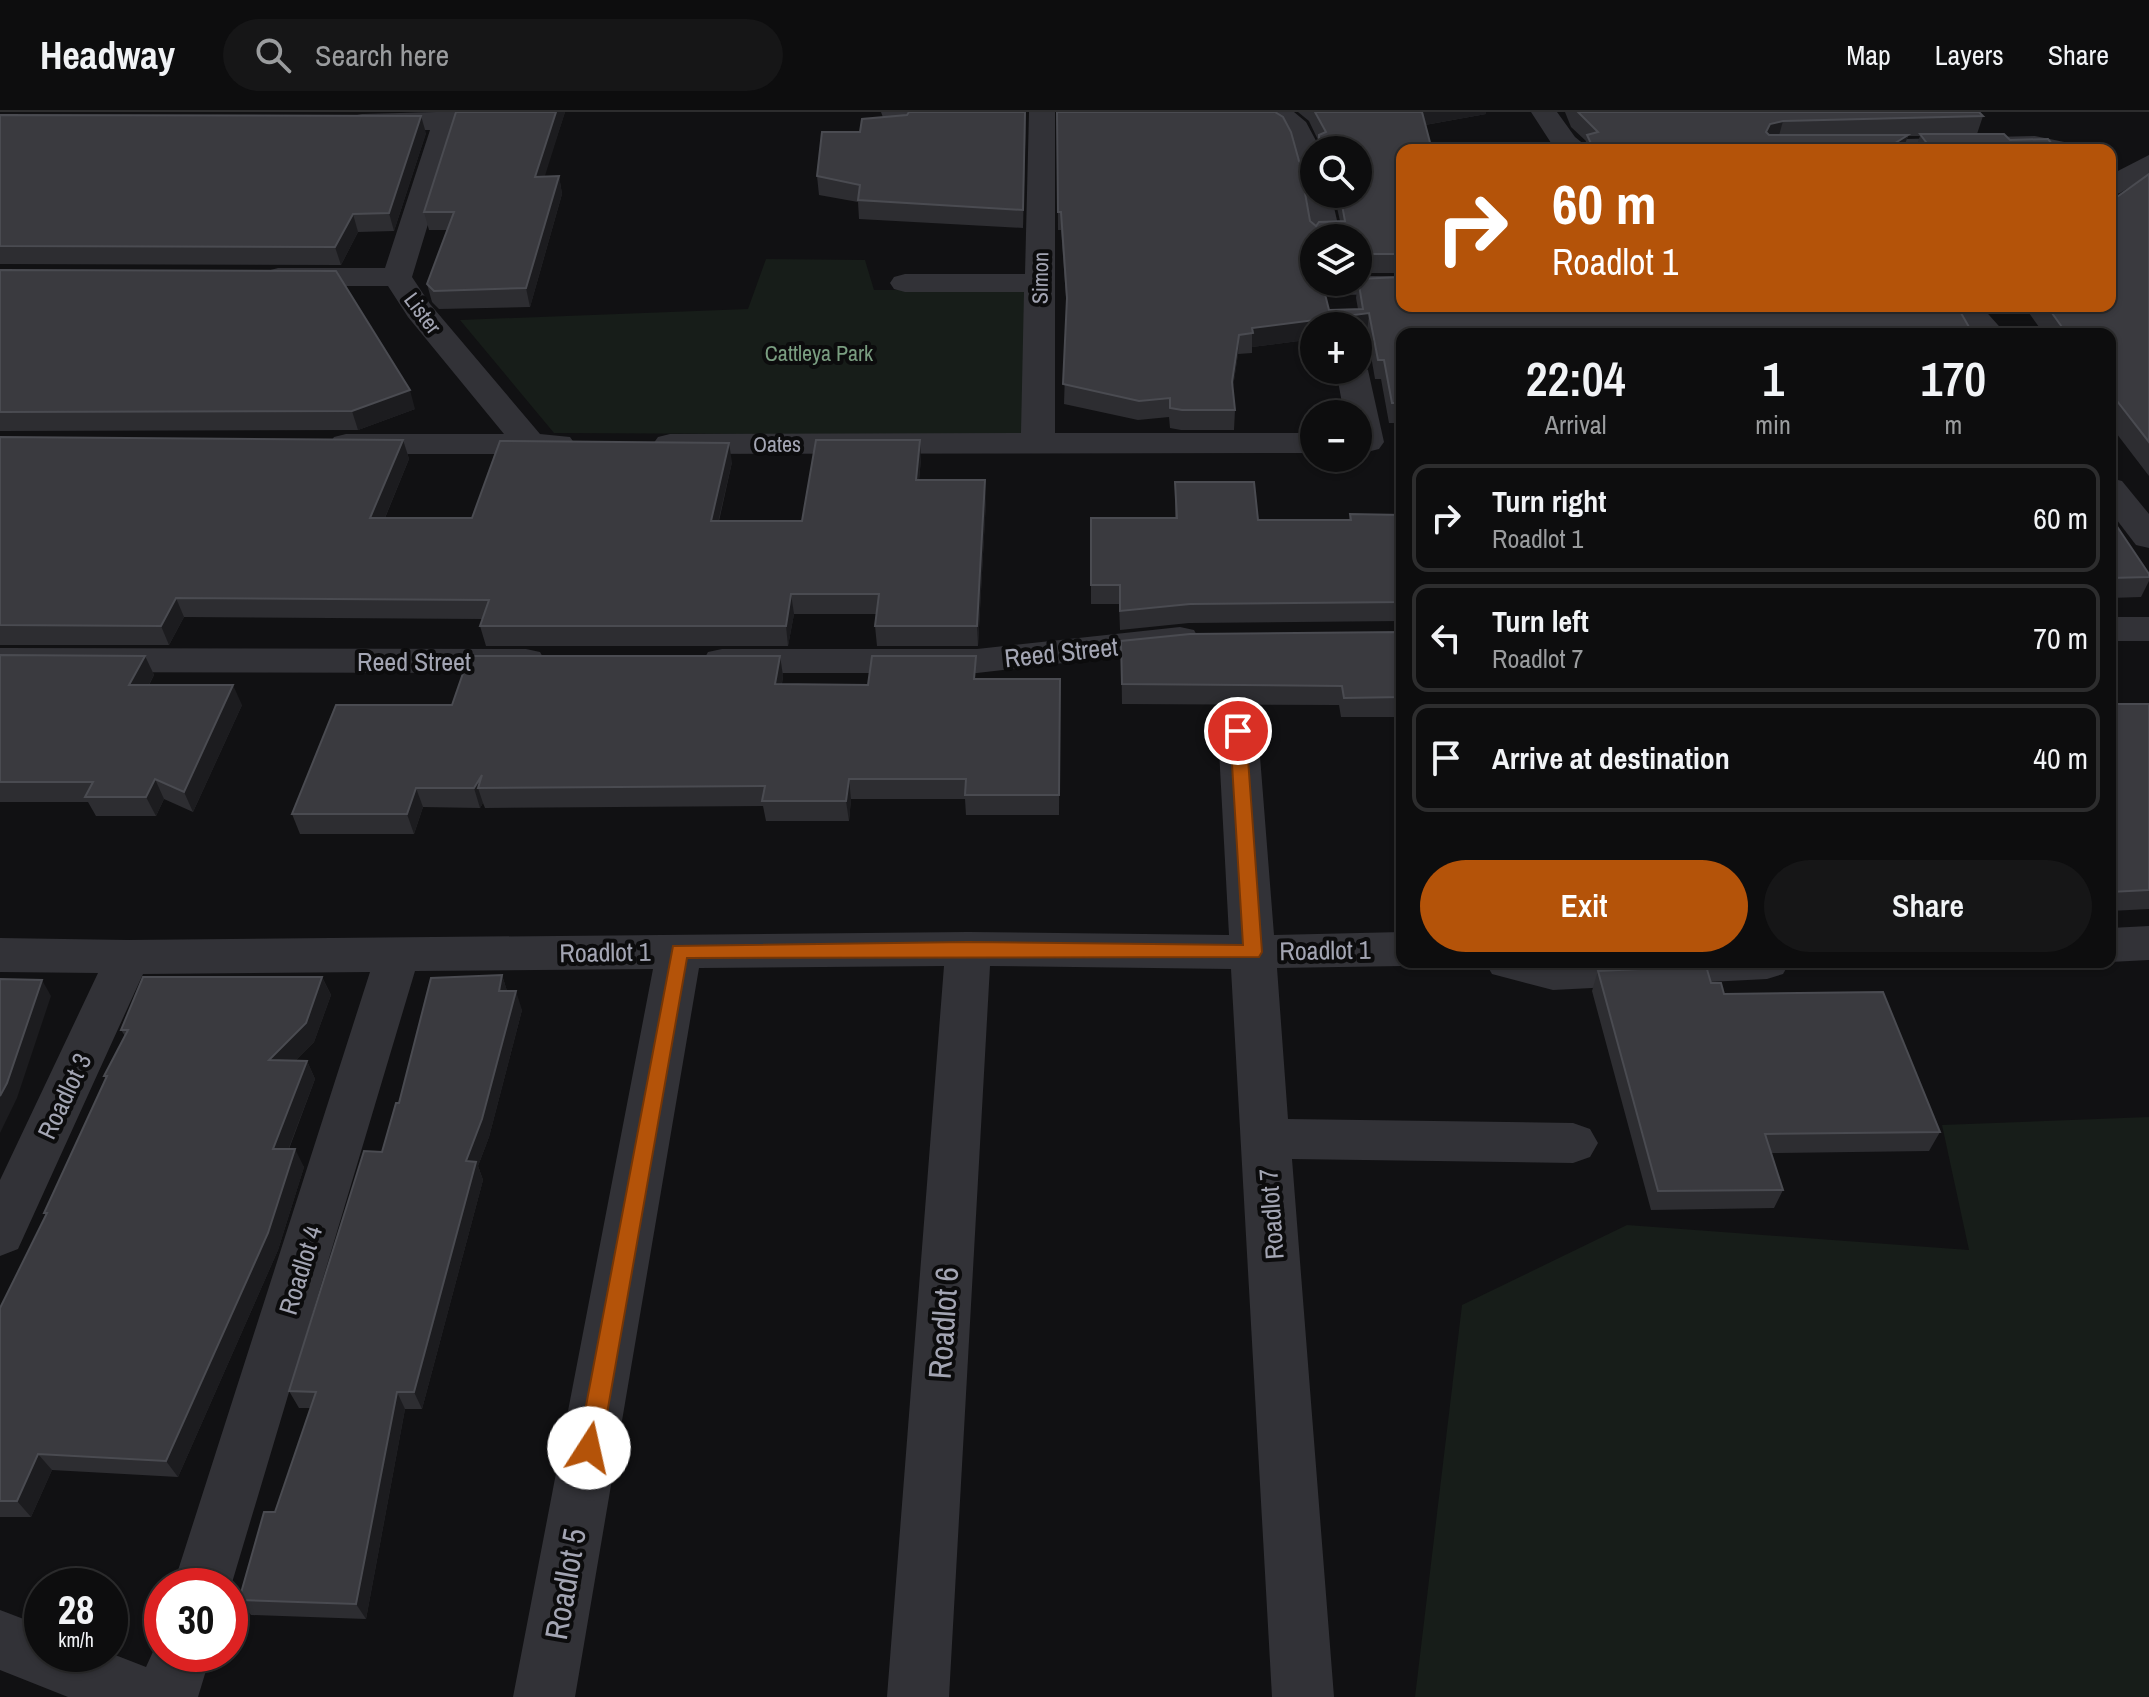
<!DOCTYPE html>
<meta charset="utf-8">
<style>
body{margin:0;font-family:"Archivo Narrow",sans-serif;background:#161617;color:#f1f3f6;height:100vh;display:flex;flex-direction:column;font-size:30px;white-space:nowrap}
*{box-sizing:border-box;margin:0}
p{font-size:26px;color:#9a9c9e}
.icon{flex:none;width:44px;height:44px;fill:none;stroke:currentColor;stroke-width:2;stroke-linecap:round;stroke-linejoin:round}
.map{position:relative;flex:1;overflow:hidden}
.side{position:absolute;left:1396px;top:216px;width:720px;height:640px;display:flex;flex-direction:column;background:#0d0d0e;border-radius:16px;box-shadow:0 2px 6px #0004,0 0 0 2px #2d2d2e}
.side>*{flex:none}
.hud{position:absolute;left:1396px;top:32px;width:720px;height:168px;border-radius:16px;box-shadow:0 2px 6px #0004,0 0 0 2px #2d2d2e;background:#b45309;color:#fff;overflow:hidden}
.tools{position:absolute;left:1300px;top:24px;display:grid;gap:16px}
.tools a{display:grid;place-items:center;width:72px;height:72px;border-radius:50%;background:#0d0d0e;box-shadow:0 2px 6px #0004,0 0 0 2px #2d2d2e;font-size:40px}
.speed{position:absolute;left:24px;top:1456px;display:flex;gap:16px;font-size:40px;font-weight:700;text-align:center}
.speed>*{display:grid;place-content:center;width:104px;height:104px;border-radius:50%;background:#0d0d0e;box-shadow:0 2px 6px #0004,0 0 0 2px #2d2d2e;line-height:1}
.speed small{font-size:20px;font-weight:400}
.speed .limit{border:12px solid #d22;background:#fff;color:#111}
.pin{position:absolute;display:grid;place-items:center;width:68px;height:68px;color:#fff;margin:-34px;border:4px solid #fff;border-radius:50%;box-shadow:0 2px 8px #0007}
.me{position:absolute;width:88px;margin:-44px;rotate:10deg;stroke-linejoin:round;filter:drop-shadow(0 0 6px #0008)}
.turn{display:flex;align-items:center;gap:28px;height:168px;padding:0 24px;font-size:36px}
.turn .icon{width:104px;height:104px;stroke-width:2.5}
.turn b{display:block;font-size:56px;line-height:68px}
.eta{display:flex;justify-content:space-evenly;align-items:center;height:136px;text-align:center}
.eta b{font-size:48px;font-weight:600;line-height:56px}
.action{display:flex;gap:16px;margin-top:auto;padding:16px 24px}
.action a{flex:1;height:92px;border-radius:48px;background:#b45309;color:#fff;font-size:32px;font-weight:600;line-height:92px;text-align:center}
.action a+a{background:#161617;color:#f1f3f6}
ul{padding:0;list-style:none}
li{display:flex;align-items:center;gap:24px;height:108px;margin:0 16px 12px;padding:0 8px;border:4px solid #2d2d2e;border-radius:16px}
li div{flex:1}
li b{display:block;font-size:30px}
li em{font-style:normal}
header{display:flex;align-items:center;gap:48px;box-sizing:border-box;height:112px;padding:0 40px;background:#0d0d0e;border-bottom:2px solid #2d2d2e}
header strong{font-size:38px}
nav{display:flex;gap:44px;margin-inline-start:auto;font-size:28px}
.search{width:560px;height:72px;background:#161617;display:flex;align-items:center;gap:20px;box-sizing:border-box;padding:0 28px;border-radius:44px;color:#9a9c9e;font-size:30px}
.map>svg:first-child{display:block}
.green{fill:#171d19}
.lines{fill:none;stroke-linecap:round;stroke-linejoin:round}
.minor{fill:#323237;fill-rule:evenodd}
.wall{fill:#2d2d31}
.shaded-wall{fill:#1c1c1f}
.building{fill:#3a3a3f;stroke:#4a4b51;stroke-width:2}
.route{fill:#b45309;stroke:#753606;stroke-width:2}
.labels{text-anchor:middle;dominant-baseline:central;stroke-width:8;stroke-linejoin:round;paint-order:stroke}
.far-street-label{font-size:22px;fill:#a3a5b3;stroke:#0c0c0d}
.far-park-label{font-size:22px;fill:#7a9e81;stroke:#0c0c0d}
.street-label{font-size:26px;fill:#a3a5b3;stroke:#0c0c0d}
.near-street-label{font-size:32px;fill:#a3a5b3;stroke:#0c0c0d}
</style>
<header>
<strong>Headway</strong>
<div class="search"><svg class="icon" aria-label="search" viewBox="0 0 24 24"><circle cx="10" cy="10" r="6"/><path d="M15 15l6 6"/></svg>Search here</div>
<nav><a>Map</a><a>Layers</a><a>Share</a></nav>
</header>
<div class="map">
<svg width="2149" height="1585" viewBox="0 0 2149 1585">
<rect width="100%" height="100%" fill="#111113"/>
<g class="green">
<path d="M766,147L865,148L874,178H1029L1026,323L554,321L460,208L748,197Z"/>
<path d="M2149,1005V1585H1415L1462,1193L1627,1113L1969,1138L1942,1013Z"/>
</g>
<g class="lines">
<g class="minor">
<path d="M436,0H462L412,165L430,192L540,322L570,325L575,332L570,339L558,342H346L334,339L329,332L334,325L346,322H504L408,205L388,174H278L267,171L263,165L267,159L278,156H385L430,18H362L352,16L348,10L352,4L362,2Z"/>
<path d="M881,0H963L959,6C938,11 905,13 884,8Z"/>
<path d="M1029,0H1055V321H1314V341L670,342L658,339L653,332L658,325L670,322L1021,321L1024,180H905L894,177L890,171L894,165L905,162H1025Z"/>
<path d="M1255,0H1294L1306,10L1321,38H1314V82H1331L1341,126H1314V130L1311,126L1303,82L1311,75L1304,73L1300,67C1294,38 1290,14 1259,6Z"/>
<path d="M1531,0H1557L1575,25L1591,38L1555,37Z"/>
<path d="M2035,24L2074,32L2078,38H1764L1768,32L1778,30Z"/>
<path d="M2149,43V63L2120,81L2110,84V63Z"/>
<path d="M1358,164H1402V182L1335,183L1324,180L1320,174L1322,170H1358Z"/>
<path d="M1948,194H1981L2006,222H1973Z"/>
<path d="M1358,250L1368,258L1384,330L1379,337L1367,340L1358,338V302H1344L1336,258H1358Z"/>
<path d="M2110,366L2122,369L2149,402V436L2136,433L2110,399Z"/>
<rect x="2110" y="505" width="39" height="24"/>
<path d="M1180,515L1194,518L1199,527L1194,536L977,561H722L708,558L703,549L708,540L722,537H977Z"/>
<path d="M0,536L526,537L540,540L545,549L540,558L526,561L0,560Z"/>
<path d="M1238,606L1252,609L1258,619L1274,823L1402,820V850H1414L1402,854L1277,856L1288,1007L1573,1011L1590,1017L1598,1031L1590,1045L1573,1051L1292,1047L1334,1585H1272L1231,857L990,854L949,1585H887L944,854L699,856L575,1585H513L653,857L415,859L231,1474L230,1477V1474H173L370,860L143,862L18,1137L0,1144V1068L98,861L0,860V826L128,828L968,820L1229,823L1218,619L1224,609Z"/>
<path d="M2149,814V848L2110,850V816Z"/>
<path d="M1485,850H1790L1783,862L1767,867L1553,878L1492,862Z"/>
<path d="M0,1498L42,1514V1542L110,1541L146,1555L162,1520V1542H211L198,1585H68L0,1558Z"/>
</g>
</g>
<g class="wall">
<path d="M456,0H565L544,64H559L562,82L530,195L439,197L432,190L427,172L447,118H429L424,100Z"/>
<path d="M909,0H1026L1023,116L859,107L858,90L819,83L817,64L860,20L907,3Z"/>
<path d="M1057,0L1305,76L1310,109L1316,114L1340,109L1334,82H1358V38H1317L1318,28L1309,9L1298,0H1486V2L1425,13L1402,38V161H1358V126H1314V170L1329,198L1358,197L1356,186L1358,167L1402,222V311H1389L1381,267H1375L1367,221L1314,214V227L1252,235V241L1238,242L1233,275L1235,298L1234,318H1181L1170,316L1169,305L1138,308L1064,292L1067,198L1061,118H1058Z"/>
<path d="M1565,0H1979L1983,4L1977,22L2010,28L2057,38H1915L1920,24H1908L1903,38H1584L1586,29L1571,15Z"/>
<path d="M0,3L426,21L394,119L358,120L341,153L0,152Z"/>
<path d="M2149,62V364L2110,313V222H2044L2024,194H2110Z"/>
<path d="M0,158L415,297L358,318L0,319Z"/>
<path d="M0,325L403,328L409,347L385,406H472L732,350L719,409H802L921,347L919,368L986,388L978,534H877L875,514L877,502H794L788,534H486L480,514L482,507L184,505L169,533H0Z"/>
<path d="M1175,370L1258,408H1349L1350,402L1402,403V509L1189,511L1120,518L1119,492H1091V406H1175Z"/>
<path d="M2110,404L2149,462V469L2141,485L2110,486Z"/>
<path d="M1402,520V605H1341L1339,593L1122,592L1121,529Z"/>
<path d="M0,543L145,544L154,563L149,573L242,593L193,700L164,687L156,704H96L88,690H0Z"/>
<path d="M780,544L783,564L782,572L868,573L976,567H1060L1059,703H966L965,687H851L849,709H766L763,694L485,696L483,691L480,696L423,695L414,722H300L292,702L452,593Z"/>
<path d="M2110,592H2149V797L2110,799Z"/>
<path d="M1598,859L1711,871L1724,882L1940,1020L1929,1039L1771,1041L1783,1078L1774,1096L1651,1098L1592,879Z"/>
<path d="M502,863L507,879L522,898L489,1025L478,1054L483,1068L422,1297H405L366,1507L251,1503L239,1488L275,1400L311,1296H299L289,1279L382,1040L399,991Z"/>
<path d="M322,865L331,883L314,930L295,949H307L315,967L289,1037L304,1055L278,1138L178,1365L52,1358L31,1405H0V1196L46,1103L44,1101L106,967L104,964L125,924L121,918Z"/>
</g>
<g class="shaded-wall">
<path d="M556,0H565L539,83L535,65Z"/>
<path d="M1025,0H1026L1023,116V98Z"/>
<path d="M1420,0H1486V2L1419,14Z"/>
<path d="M421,4L426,21L394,119L389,101Z"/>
<path d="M1783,9L1778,27L1766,30V20L1770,12Z"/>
<path d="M1908,23L1903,38H1884Z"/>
<path d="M1307,58L1305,76L1300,83L1302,64Z"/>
<path d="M559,64L562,82L530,195L526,176Z"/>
<path d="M353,102L358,120L341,153L335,135Z"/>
<path d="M1369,201L1367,221L1358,222V214H1314V227L1252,235V216Z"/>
<path d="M1239,223L1238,242L1231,289L1232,270Z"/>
<path d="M410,278L415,297L358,318L352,299Z"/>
<path d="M403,328L409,347L377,425L370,406Z"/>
<path d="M920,328L921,347L917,387L916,368Z"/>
<path d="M729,331L732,350L714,428L711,409Z"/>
<path d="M985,368L986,388L978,534L977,514Z"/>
<path d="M791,482L794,502L788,534L786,514Z"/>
<path d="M176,486L184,505L169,533L161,514Z"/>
<path d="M145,544L154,563L138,593L129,573Z"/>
<path d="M780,544L783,564L778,592L775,572Z"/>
<path d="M233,573L242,593L193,700L184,680Z"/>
<path d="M482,663L478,676L483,691L480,696L474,676Z"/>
<path d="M155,667L164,687L156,704L146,685Z"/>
<path d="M849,667L851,687L849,709L846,689Z"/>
<path d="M416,676L423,695L414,722L407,702Z"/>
<path d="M502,863L508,882L499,879Z"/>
<path d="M322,865L331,883L314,930L278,966L269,948Z"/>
<path d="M42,868L51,884L17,986L0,1021V984Z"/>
<path d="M516,879L522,898L489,1025L478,1054L483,1068L422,1297L414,1280L466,1049Z"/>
<path d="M307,949L315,967L282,1054L273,1037Z"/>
<path d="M295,1037L304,1055L278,1138L178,1365L166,1349Z"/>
<path d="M397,1280L405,1297L366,1507L356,1492Z"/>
<path d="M38,1342L52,1358L31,1405L17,1389Z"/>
</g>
<g class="building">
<path d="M456,0H556L535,65L559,64L526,176L434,179L427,172L454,100H424Z"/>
<path d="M909,0H1025L1023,98L858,88L860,73L817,64L822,20H860L862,7L907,3Z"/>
<path d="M1057,0H1275L1283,5L1291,20L1299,49L1307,58L1302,64L1310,109L1316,114L1319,110L1345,109L1340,82H1358V38H1319V23L1326,20L1315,0H1422L1432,38H1402V142H1360L1358,147V126H1314V170H1322L1329,198L1363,197L1358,167L1402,165V194H1957L1973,222H1402V291H1392L1384,248H1378L1369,201L1252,216L1253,221L1239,223L1232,270L1235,298H1182L1170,296V286L1139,289L1063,272L1067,186L1061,100H1058Z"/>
<path d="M1578,0H1979L1983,4L1783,9L1770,12L1766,20L1769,23H1908L1884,38H1594L1587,23L1598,20Z"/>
<path d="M0,3L421,4L389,101L353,102L335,135L0,134Z"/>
<path d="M1920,22H2004L2010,28L2048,27L2057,38H1932Z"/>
<path d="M2149,62V330L2110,280V222H2067L2047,194H2110V90Z"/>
<path d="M0,158L336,159L410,278L352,299L0,300Z"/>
<path d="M0,325L403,328L370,406H472L500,329L729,331L711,409H802L816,328H920L916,368H985L977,514H875L879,482H791L786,514H480L489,488L176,486L161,514L0,513Z"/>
<path d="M1175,370H1254L1258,408H1351L1350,402L1402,403V490L1190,492L1120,499V473H1091V406H1177Z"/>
<path d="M2110,404L2149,462V465L2110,466Z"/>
<path d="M1402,520V585L1344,586L1342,574L1122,572L1121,529L1190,522Z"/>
<path d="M0,543L145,544L129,573H233L184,680L155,667L146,685H85L93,670H0Z"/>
<path d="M469,544H780L775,572L868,573L872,544H976L974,567H1060L1059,683H965L966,667H849L846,689H762L765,674L478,676L482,663L474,676H416L407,702H292L336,593H452Z"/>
<path d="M2110,592H2149V778L2110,780Z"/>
<path d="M1706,854L1711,871H1721L1724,882L1883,880L1940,1020L1765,1022L1783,1078L1658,1079L1598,859Z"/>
<path d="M502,863L499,879H516L482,1007L466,1049L476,1050L414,1280H397L356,1492L239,1488L264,1400H275L316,1280L289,1279L364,1039L382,1040L396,991H399L431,866Z"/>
<path d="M143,865H322L306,911L269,948L307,949L273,1037H295L268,1121L166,1349L38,1342L17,1389H0V1196L47,1101H44L107,964H104L128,918H121Z"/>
<path d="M0,867L42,868L7,971L0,984Z"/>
</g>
<path class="route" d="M1238,613L1246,619L1262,840L1259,845L687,846L601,1336L598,1344L589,1347L581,1344L578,1336L673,834L968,830L1243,833L1230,619Z"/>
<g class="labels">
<g class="far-street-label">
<text transform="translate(1040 166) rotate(-89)">Simon</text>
<text transform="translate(423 201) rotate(53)">Lister</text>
<text x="777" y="332">Oates</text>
</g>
<g class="far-park-label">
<text x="819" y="241">Cattleya Park</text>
</g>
<g class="street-label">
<text transform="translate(1061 540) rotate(-6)">Reed Street</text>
<text x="414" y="549">Reed Street</text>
<text transform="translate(1325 838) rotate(-1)">Roadlot 1</text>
<text transform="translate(605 840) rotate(-1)">Roadlot 1</text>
<text transform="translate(64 984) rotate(-65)">Roadlot 3</text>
<text transform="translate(1271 1102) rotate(-94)">Roadlot 7</text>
<text transform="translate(300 1158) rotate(-73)">Roadlot 4</text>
</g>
<g class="near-street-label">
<text transform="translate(943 1211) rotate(-86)">Roadlot 6</text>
<text transform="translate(565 1472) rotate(-80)">Roadlot 5</text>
</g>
</g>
</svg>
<div class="tools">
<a><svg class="icon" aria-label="search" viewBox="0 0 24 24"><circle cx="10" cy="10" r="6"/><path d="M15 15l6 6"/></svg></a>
<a><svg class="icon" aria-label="layers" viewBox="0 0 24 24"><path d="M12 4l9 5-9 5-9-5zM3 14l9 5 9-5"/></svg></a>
<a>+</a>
<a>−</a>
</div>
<div class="speed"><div>28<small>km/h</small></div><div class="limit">30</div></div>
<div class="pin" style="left:1238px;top:619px;background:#d93025"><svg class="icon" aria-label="arrive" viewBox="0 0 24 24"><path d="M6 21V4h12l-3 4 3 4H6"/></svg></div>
<svg class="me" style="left:589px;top:1336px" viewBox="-20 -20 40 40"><circle r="19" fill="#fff"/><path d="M0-13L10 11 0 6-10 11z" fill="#b45309"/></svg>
<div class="hud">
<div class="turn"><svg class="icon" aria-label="right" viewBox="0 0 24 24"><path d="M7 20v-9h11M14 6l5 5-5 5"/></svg><div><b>60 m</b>Roadlot 1</div></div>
</div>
<section class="side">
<div class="eta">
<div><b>22:04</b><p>Arrival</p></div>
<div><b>1</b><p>min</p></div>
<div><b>170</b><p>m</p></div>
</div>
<ul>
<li><svg class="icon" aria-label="right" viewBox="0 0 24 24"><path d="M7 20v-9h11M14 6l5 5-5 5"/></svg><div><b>Turn right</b><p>Roadlot 1</p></div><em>60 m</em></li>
<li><svg class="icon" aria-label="left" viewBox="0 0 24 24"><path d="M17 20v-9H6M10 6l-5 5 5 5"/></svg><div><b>Turn left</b><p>Roadlot 7</p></div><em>70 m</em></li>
<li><svg class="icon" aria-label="arrive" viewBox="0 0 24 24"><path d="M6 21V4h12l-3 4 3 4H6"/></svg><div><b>Arrive at destination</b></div><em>40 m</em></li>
</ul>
<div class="action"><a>Exit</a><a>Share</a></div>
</section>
</div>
